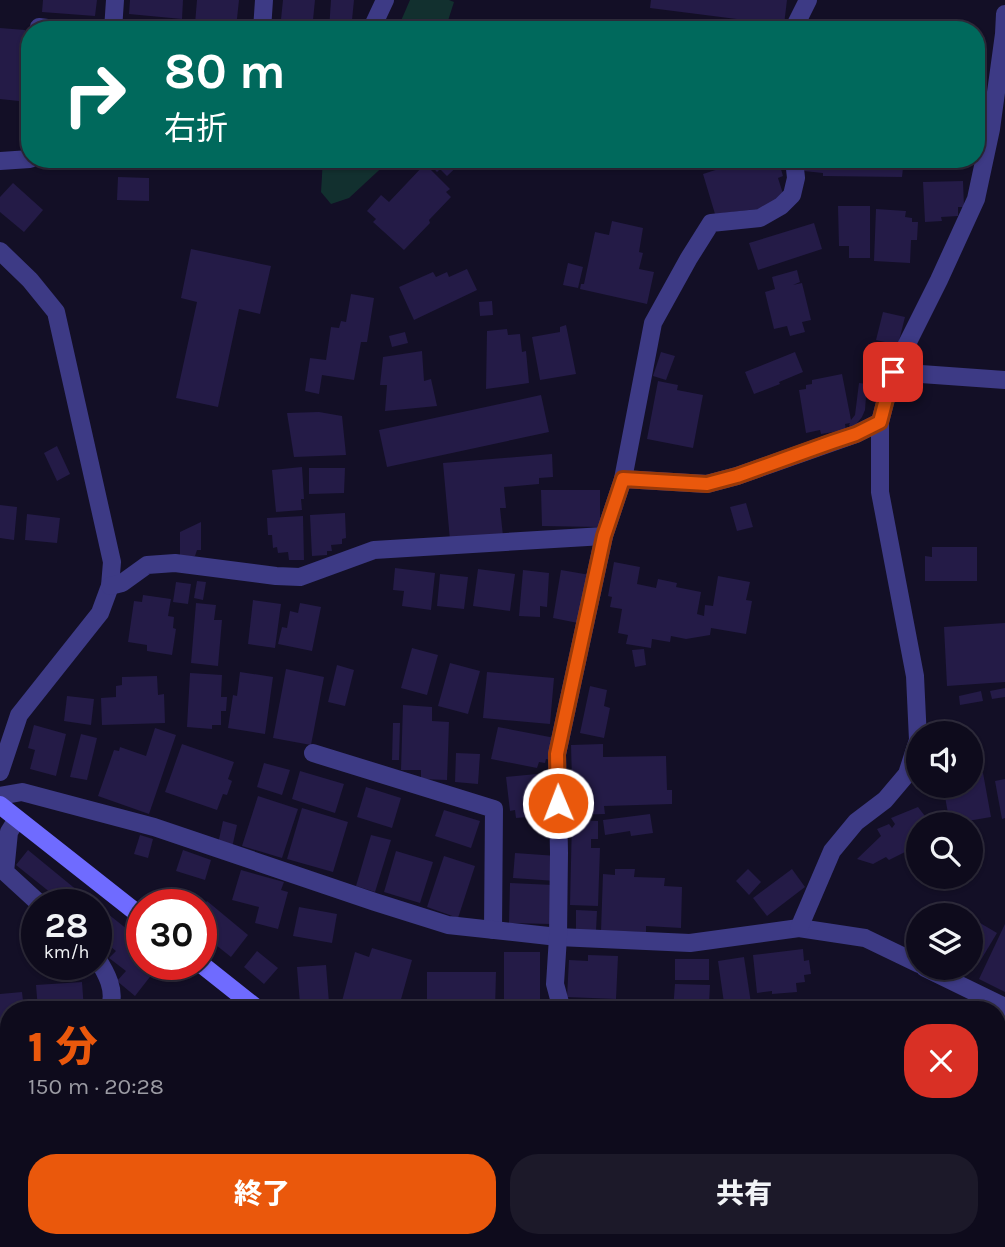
<!DOCTYPE html>
<html lang="ja">
<meta charset="utf-8">
<style>
body{margin:0;font-family:Karla,"Noto Sans JP",sans-serif;background:#1c1929;color:#f1f3f6;height:100vh;display:flex;flex-direction:column;font-size:26px;white-space:nowrap}
*{box-sizing:border-box;margin:0}
p{font-size:23px;color:#9b9ba3}
.icon{flex:none;width:38px;height:38px;fill:none;stroke:currentColor;stroke-width:2;stroke-linecap:round;stroke-linejoin:round}
.map{position:relative;flex:1;overflow:hidden}
.panel{position:absolute;left:0px;top:1001px;width:1006px;height:247px;display:flex;flex-direction:column;background:#0e0b1c;border-radius:28px 28px 0 0;box-shadow:0 2px 5px #0004,0 0 0 2px #2e2b3b}
.panel>*{flex:none}
.top-card{position:absolute;left:21px;top:21px;width:964px;height:147px;border-radius:28px;box-shadow:0 2px 5px #0004,0 0 0 2px #2e2b3b;background:#00695c;color:#fff;overflow:hidden}
.fabs{position:absolute;left:906px;top:721px;display:grid;gap:14px}
.fabs a{display:grid;place-items:center;width:77px;height:77px;border-radius:50%;background:#0e0b1c;box-shadow:0 2px 5px #0004,0 0 0 2px #2e2b3b;font-size:35px}
.speed{position:absolute;left:21px;top:889px;display:flex;gap:14px;font-size:35px;font-weight:700;text-align:center}
.speed>*{display:grid;place-content:center;width:91px;height:91px;border-radius:50%;background:#0e0b1c;box-shadow:0 2px 5px #0004,0 0 0 2px #2e2b3b;line-height:1}
.speed small{font-size:18px;font-weight:400}
.speed .limit{border:10px solid #d22;background:#fff;color:#111}
.pin{position:absolute;display:grid;place-items:center;width:60px;height:60px;color:#fff;margin:-30px;border-radius:14px;box-shadow:0 4px 10px #0006}
.me{position:absolute;width:77px;margin:-38px;rotate:359deg;stroke-linejoin:round;filter:drop-shadow(0 0 5px #0008)}
.turn{display:flex;align-items:center;gap:24px;height:147px;padding:0 28px;font-size:32px}
.turn .icon{width:91px;height:91px;stroke-width:2.5}
.turn b{display:block;font-size:49px;line-height:60px}
.round{display:grid;place-items:center;flex:none;width:74px;height:74px;border-radius:28px;background:#1c1929}
.head{display:flex;align-items:center;justify-content:space-between;height:119px;padding:0 28px}
h1{font-size:42px;font-weight:800;line-height:52px;color:#ea580c}
.button{display:flex;gap:14px;margin-top:auto;padding:14px 28px}
.button a{flex:1;height:80px;border-radius:28px;background:#ea580c;color:#fff;font-size:28px;font-weight:800;line-height:80px;text-align:center}
.button a+a{background:#1c1929;color:#f1f3f6}
.map>svg:first-child{display:block}
.green{fill:#12302f}
.building{fill:#241b47}
.lines{fill:none;stroke-linecap:round;stroke-linejoin:round}
.street{stroke:#3d3a85;stroke-width:18}
.secondary{stroke:#6f6bff;stroke-width:18}
.route-casing{stroke:#983908;stroke-width:18}
.route{stroke:#ea580c;stroke-width:12}
</style>
<div class="map">
<svg width="1005" height="1247" viewBox="0 0 1005 1247">
<rect width="100%" height="100%" fill="#130f26"/>
<g class="green">
<path d="M410,0H449L454,2L445,30H397Z"/>
<path d="M323,159H391L349,198L331,204L321,192Z"/>
</g>
<g class="building">
<path d="M43,0H97L95,16L42,12Z"/>
<path d="M130,0H183L182,19L129,14Z"/>
<path d="M197,0H239L236,28L195,24Z"/>
<path d="M283,0H315L312,30L280,29Z"/>
<path d="M331,0H354L351,30H329Z"/>
<path d="M651,0H787L784,25L650,8Z"/>
<path d="M0,28L25,30L19,101L0,99Z"/>
<path d="M976,95H981L980,125H976Z"/>
<path d="M425,159H465L447,176L440,169L437,172Z"/>
<path d="M751,159H778L783,176L778,178L785,200L767,208L715,214L703,174L731,165L730,163L737,161L738,163Z"/>
<path d="M797,159H904L902,177L823,176V173L804,171L805,163L797,162Z"/>
<path d="M927,159H950L949,170L927,168Z"/>
<path d="M425,164L450,189L446,192L451,197L429,220L430,223L404,250L373,222L376,219L367,211L381,195L389,202Z"/>
<path d="M118,177L149,178V201L117,200Z"/>
<path d="M963,181L964,207H958V216L941,217L942,221L925,222L923,182Z"/>
<path d="M13,183L43,210L24,232L0,212V197Z"/>
<path d="M838,206H870V258H849V246H839Z"/>
<path d="M876,209L906,211L905,217L912,218V222H918L917,240H911L910,263L874,261Z"/>
<path d="M612,221L643,228L639,252L643,253L639,269L654,272L647,304L580,289L581,284H584L595,232L609,235Z"/>
<path d="M814,223L822,249L758,270L749,243Z"/>
<path d="M191,249L271,266L260,314L239,309L218,407L176,398L197,302L181,298Z"/>
<path d="M568,263L583,267L578,288L563,285Z"/>
<path d="M467,269L477,290L414,320L399,287L433,272L436,277L447,272L449,277Z"/>
<path d="M797,270L800,282L793,285L802,283L811,320L802,322L805,332L790,336L787,326L774,329L765,292L775,289L772,277Z"/>
<path d="M351,294L374,298L367,342H361L354,380L322,375L319,394L305,391L310,358L326,360L331,327L339,328L341,321L346,322Z"/>
<path d="M492,301L493,315L480,316L479,302Z"/>
<path d="M883,312L905,317L898,345L876,340Z"/>
<path d="M566,325L576,374L540,380L532,337L560,332V327Z"/>
<path d="M507,329L508,335L520,334L522,352L526,351L529,383L486,389L487,331Z"/>
<path d="M405,332L408,343L392,347L389,336Z"/>
<path d="M422,351L424,381L431,379L437,406L385,411L387,385H380L383,357Z"/>
<path d="M661,352L675,356L666,380L653,376Z"/>
<path d="M795,352L803,372L779,382L780,384L754,394L745,372Z"/>
<path d="M842,374L851,420L855,415L859,383L867,384L865,410L862,417L853,428L849,425L850,423L845,424L846,430L821,434L820,430L806,433L799,390L806,389V385L812,384V380Z"/>
<path d="M658,381L678,385L677,390L703,395L693,448L647,439Z"/>
<path d="M541,395L549,432L387,467L379,430Z"/>
<path d="M319,412L342,416L346,455L294,457L287,413Z"/>
<path d="M57,446L70,474L57,481L44,453Z"/>
<path d="M552,454L553,477L539,478V484L504,487L506,508H500L503,536L450,540L443,463Z"/>
<path d="M302,467L304,499H301L302,510L276,512L272,470Z"/>
<path d="M309,468H345L344,493L309,494Z"/>
<path d="M541,490H600V527L542,526Z"/>
<path d="M746,503L753,527L737,531L730,507Z"/>
<path d="M0,505L17,507L14,540L0,538Z"/>
<path d="M345,513L346,538L342,539V544L331,545L332,551H327V555L312,556L310,515Z"/>
<path d="M27,514L60,518L57,543L25,540Z"/>
<path d="M303,516L304,560H289L288,552L278,553L277,547L273,548L272,535H268L267,518Z"/>
<path d="M201,522V550H197L195,556L180,557V532Z"/>
<path d="M932,547H977V581H925V556L932,557Z"/>
<path d="M614,562L640,567L637,584L656,588L658,579L677,583L676,587L701,592L697,614L704,616L705,605L713,606L718,576L750,582L746,600L752,601L746,634L711,628L710,635L686,639L671,636L670,642L652,639L651,648L626,644L628,635L618,633L622,609L610,607L612,597L608,596Z"/>
<path d="M395,568L435,573L431,610L402,606L404,591L393,590Z"/>
<path d="M478,569L515,574L510,611L473,606Z"/>
<path d="M523,570L549,573L547,607L540,606V617L519,616Z"/>
<path d="M561,570L590,575L578,623L553,618Z"/>
<path d="M440,574L468,577L464,609L437,606Z"/>
<path d="M197,581L206,582L203,600L194,598Z"/>
<path d="M176,582L191,584L188,604L173,602Z"/>
<path d="M143,595L171,599L168,616L174,617L173,628L176,629L172,655L147,651V645L128,642L134,601L142,602Z"/>
<path d="M253,600L281,604L275,648L248,644Z"/>
<path d="M196,603L216,605L214,620H222L218,666L191,663Z"/>
<path d="M300,603L321,607L312,651L278,644L282,627L287,628L290,611L298,613Z"/>
<path d="M1005,623V682L947,686L944,627Z"/>
<path d="M412,648L438,655L427,695L401,688Z"/>
<path d="M644,649L646,665L635,667L632,650Z"/>
<path d="M450,663L480,671L468,714L438,706Z"/>
<path d="M337,665L354,670L345,706L328,702Z"/>
<path d="M286,669L324,677L311,745L273,738Z"/>
<path d="M240,672L273,677L265,734L228,728L233,695L237,696Z"/>
<path d="M487,672L554,678L550,724L483,718Z"/>
<path d="M190,673L222,675L221,697H227L226,711H221V725H212V729L187,727Z"/>
<path d="M157,676L158,695L164,694L165,723L102,725L101,698L116,697V686L122,685V677Z"/>
<path d="M590,686L607,690L604,706L610,708L604,738L580,733Z"/>
<path d="M1005,688V697L992,699L990,691Z"/>
<path d="M981,691L983,701L960,705L959,696Z"/>
<path d="M67,696L94,699L91,725L64,721Z"/>
<path d="M403,705L432,707V721L449,722L447,780L421,779V770H401Z"/>
<path d="M393,723H400L399,760H392Z"/>
<path d="M34,725L66,734L56,776L30,769L35,750L28,748Z"/>
<path d="M498,727L555,738L551,760L546,759L545,763L539,762L537,768L491,759Z"/>
<path d="M155,728L176,735L149,814L98,796L114,750L119,751L120,747L146,756Z"/>
<path d="M81,734L97,738L87,780L70,777Z"/>
<path d="M182,744L234,762L228,779L232,781L227,795L223,794L217,810L165,792Z"/>
<path d="M603,744V757L666,756L667,790H672V804L604,806L605,814L573,815L571,745Z"/>
<path d="M456,753L480,754L478,784L455,782Z"/>
<path d="M264,763L290,770L282,795L257,787Z"/>
<path d="M300,771L344,784L335,813L292,799Z"/>
<path d="M983,773L991,817L950,824L943,786H971V775Z"/>
<path d="M537,774L538,781L547,780L551,815L516,818L515,810L510,811L506,777Z"/>
<path d="M1005,779V818L1002,819L995,781Z"/>
<path d="M366,787L401,798L392,828L357,817Z"/>
<path d="M258,796L298,809L282,858L242,846Z"/>
<path d="M918,807L931,824H919V845L889,860L886,857L873,864L857,859L881,836L877,829L889,824L892,828L895,824L891,818Z"/>
<path d="M302,808L348,822L333,872L287,859Z"/>
<path d="M444,810L480,821L471,848L435,836Z"/>
<path d="M650,814L653,833L631,836L630,831L605,835L603,820Z"/>
<path d="M572,820L598,821V839H591V848H600L598,906L570,905Z"/>
<path d="M223,821L237,825L232,848L218,844Z"/>
<path d="M140,835L153,839L148,858L134,854Z"/>
<path d="M371,835L391,840L375,892L356,886Z"/>
<path d="M28,850L95,905H66L16,865Z"/>
<path d="M183,850L211,860L205,880L176,871Z"/>
<path d="M396,851L433,862L420,903L384,892Z"/>
<path d="M515,853L557,856L556,881L513,878Z"/>
<path d="M444,856L475,866L458,918L427,907Z"/>
<path d="M615,869H635L634,877L665,878L664,886L682,887L681,928L646,926V932L601,931L603,874L615,875Z"/>
<path d="M748,869L761,882L749,895L736,881Z"/>
<path d="M792,869L805,887L767,916L753,898Z"/>
<path d="M241,870L284,882L281,890L288,892L278,929L255,923L259,907L232,900Z"/>
<path d="M510,883L553,885L551,924L509,923Z"/>
<path d="M207,901L248,935L231,957L201,933V908Z"/>
<path d="M299,907L337,914L332,943L293,936Z"/>
<path d="M576,910L597,911L596,931H576Z"/>
<path d="M108,914L142,941V964H160L135,996L117,981L126,971L109,958L116,951L96,935V929Z"/>
<path d="M975,920L997,933L979,963L971,959V927Z"/>
<path d="M1005,924V992L979,979Z"/>
<path d="M372,948L412,960L398,1010H357L341,1005L355,952L369,957Z"/>
<path d="M803,949L804,961L809,960L811,974L804,975L805,982L796,983L797,992L772,994V991L757,993L753,955Z"/>
<path d="M257,951L278,968L264,984L244,967Z"/>
<rect x="504" y="952" width="36" height="58"/>
<path d="M588,955L618,956L616,999L567,997L569,960L588,961Z"/>
<path d="M744,957L752,1010H725L718,961Z"/>
<rect x="675" y="959" width="34" height="21"/>
<path d="M326,965L329,1003L300,1004L297,967Z"/>
<path d="M427,972H496L495,1010H427Z"/>
<path d="M82,982L84,1010H38L36,985Z"/>
<path d="M675,984L710,985L709,1003L693,1002V1010H673Z"/>
<path d="M22,992L24,1010H9V1031H0V994Z"/>
<path d="M581,1003L620,1006V1010H574L575,1007L583,1009Z"/>
<path d="M0,1107L9,1109V1239H43L41,1247H0Z"/>
<path d="M55,1239H95L94,1247H53Z"/>
<path d="M130,1239H176L183,1247H128Z"/>
<path d="M386,1239H410L413,1242L407,1247H392Z"/>
<rect x="417" y="1239" width="35" height="8"/>
<path d="M459,1239H481V1242L503,1241V1247H460Z"/>
<path d="M729,1239H777L792,1247H733L735,1243Z"/>
</g>
<g class="lines">
<g class="street">
<path d="M39,27L64,30"/>
<path d="M113,30L115,0"/>
<path d="M262,30L264,0"/>
<path d="M371,30L385,0"/>
<path d="M793,30L808,0"/>
<path d="M0,161L30,159"/>
<path d="M0,251L30,280L56,312L112,562L110,586L100,613L19,715L0,772"/>
<path d="M893,372L1005,380"/>
<path d="M623,479L707,484L737,476L856,434L880,422"/>
<path d="M110,586L122,583L147,565L175,563L276,576L300,577L374,550L604,536"/>
<path d="M313,753L494,809L493,930"/>
<path d="M0,796L22,792L154,827L375,902L448,925L558,937L690,943L799,928L865,938L919,964"/>
<path d="M17,819L9,832L5,872L41,905"/>
<path d="M799,928L832,851L856,822L885,800L907,774L918,740L915,676L880,492V422L893,372L939,280L976,199L991,129L1004,34L1005,14"/>
<path d="M96,957C106,972 117,991 109,1010"/>
<path d="M925,968L1005,1007"/>
<path d="M562,1010L555,984L558,937L559,853L557,754L604,536L623,479L653,323L689,258L711,223L760,218L781,206L792,195L796,178L794,159"/>
<path d="M0,1058L9,1057"/>
<path d="M185,1239L193,1247"/>
<path d="M622,1239L624,1247"/>
</g>
<g class="secondary">
<path d="M0,805L142,917"/>
<path d="M201,964L259,1010"/>
<path d="M550,1239L560,1247"/>
</g>
</g>
<g class="lines">
<defs>
<path id="route" d="M558,803L557,754L604,536L623,479L707,484L737,476L832,442L856,434L880,422L893,372"/>
</defs>
<use href="#route" class="route-casing"/>
<use href="#route" class="route"/>
</g>
</svg>
<div class="fabs">
<a><svg class="icon" aria-label="sound" viewBox="0 0 24 24"><path d="M4 9h4l5-4v14l-5-4H4zM17 9q2 3 0 6"/></svg></a>
<a><svg class="icon" aria-label="search" viewBox="0 0 24 24"><circle cx="10" cy="10" r="6"/><path d="M15 15l6 6"/></svg></a>
<a><svg class="icon" aria-label="layers" viewBox="0 0 24 24"><path d="M12 4l9 5-9 5-9-5zM3 14l9 5 9-5"/></svg></a>
</div>
<div class="speed"><div>28<small>km/h</small></div><div class="limit">30</div></div>
<div class="pin" style="left:893px;top:372px;background:#d93025"><svg class="icon" aria-label="arrive" viewBox="0 0 24 24"><path d="M6 21V4h12l-3 4 3 4H6"/></svg></div>
<svg class="me" style="left:558px;top:803px" viewBox="-20 -20 40 40"><circle r="17" fill="#ea580c" stroke="#fff" stroke-width="3"/><path d="M0-11L8 9 0 5-8 9z" fill="#fff"/></svg>
<div class="top-card">
<div class="turn"><svg class="icon" aria-label="right" viewBox="0 0 24 24"><path d="M7 20v-9h11M14 6l5 5-5 5"/></svg><div><b>80 m</b>右折</div></div>
</div>
<section class="panel">
<div class="head"><div><h1>1 分</h1><p>150 m · 20:28</p></div><a class="round" style="background:#d93025;color:#fff"><svg class="icon" aria-label="close" viewBox="0 0 24 24"><path d="M6 6l12 12M18 6L6 18"/></svg></a></div>
<div class="button"><a>終了</a><a>共有</a></div>
</section>
</div>
